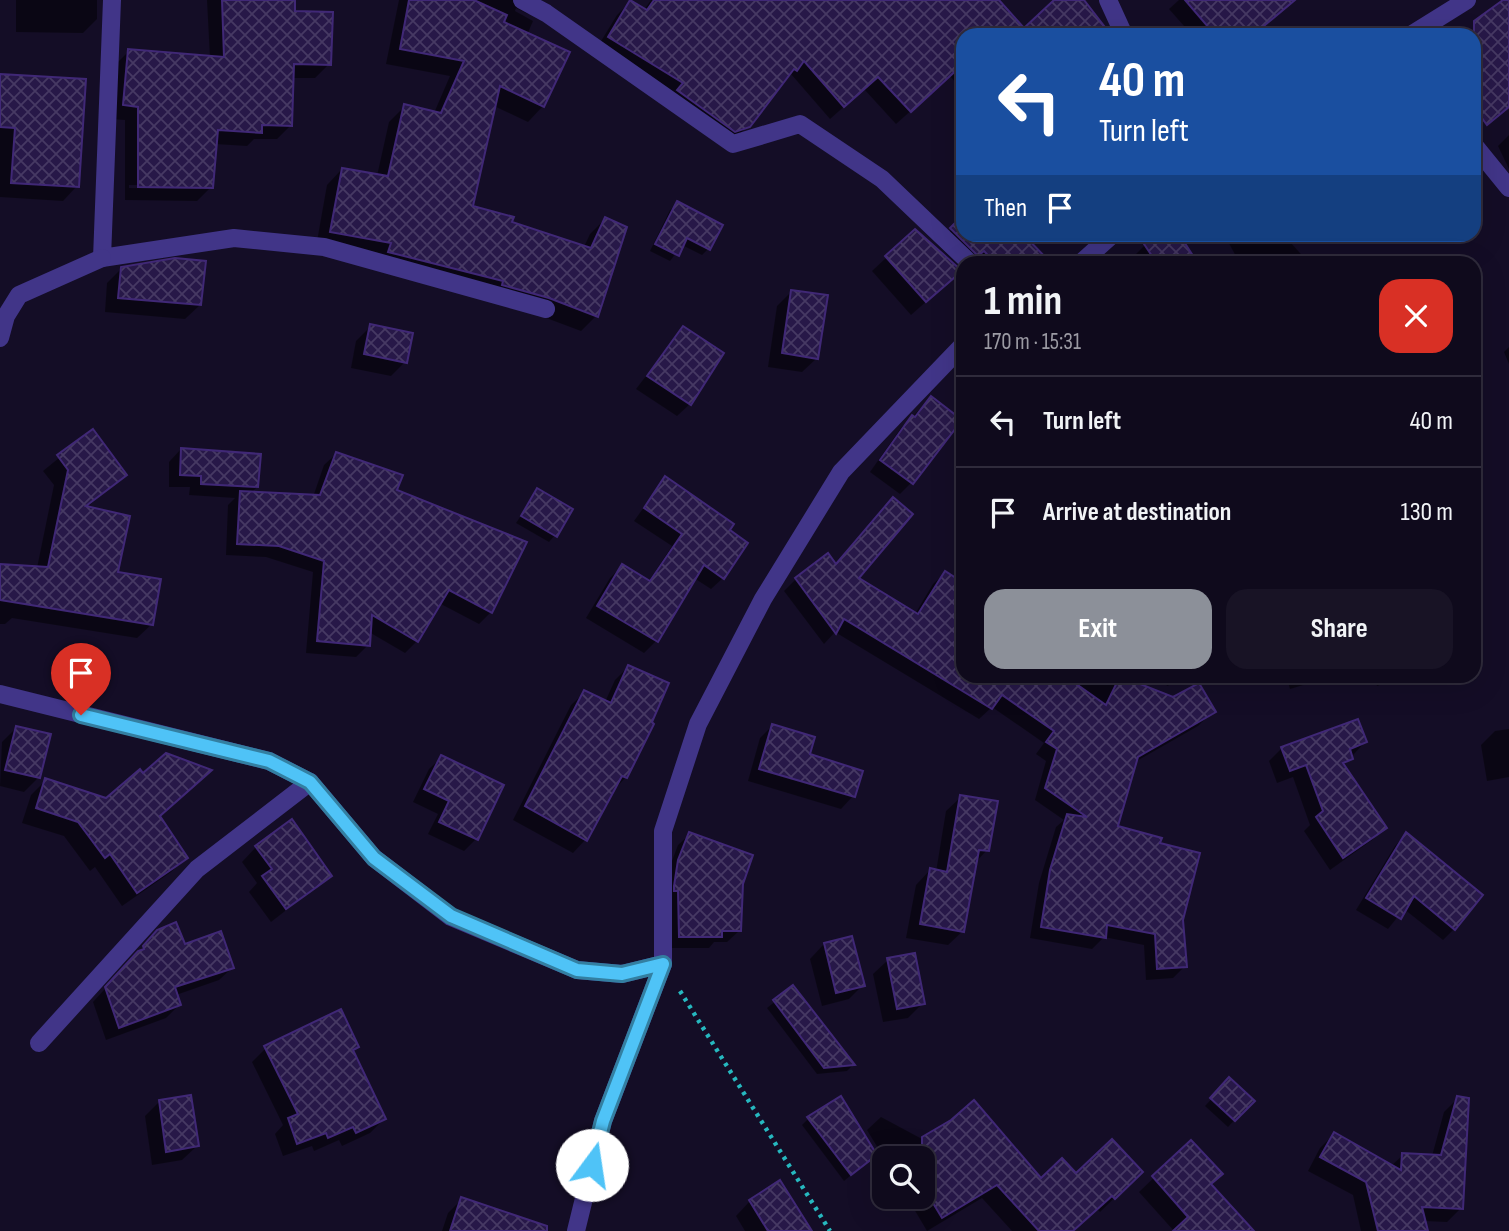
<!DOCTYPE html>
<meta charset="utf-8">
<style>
body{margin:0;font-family:"Sofia Sans Condensed",sans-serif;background:#181325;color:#f1f3f6;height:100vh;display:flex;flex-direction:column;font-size:26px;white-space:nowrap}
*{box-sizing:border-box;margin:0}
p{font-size:23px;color:#9b9aa3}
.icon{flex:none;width:38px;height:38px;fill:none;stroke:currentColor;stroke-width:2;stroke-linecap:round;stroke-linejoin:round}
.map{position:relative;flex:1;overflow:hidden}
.details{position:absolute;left:956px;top:256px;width:525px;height:427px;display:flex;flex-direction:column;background:#0f0a1c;border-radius:21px;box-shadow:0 7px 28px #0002,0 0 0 2px #2f2b3b}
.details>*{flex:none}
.guide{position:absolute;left:956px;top:28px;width:525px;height:214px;border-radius:21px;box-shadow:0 7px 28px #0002,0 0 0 2px #2f2b3b;background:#1a4fa0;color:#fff;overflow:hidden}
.buttons{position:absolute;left:872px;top:1146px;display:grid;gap:14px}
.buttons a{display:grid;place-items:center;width:63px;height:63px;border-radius:14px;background:#0f0a1c;box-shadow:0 7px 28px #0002,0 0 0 2px #2f2b3b;font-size:35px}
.pin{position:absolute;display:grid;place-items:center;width:60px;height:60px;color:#fff;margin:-72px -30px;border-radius:50% 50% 50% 0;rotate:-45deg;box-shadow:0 0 7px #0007}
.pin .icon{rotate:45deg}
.me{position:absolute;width:77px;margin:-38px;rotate:14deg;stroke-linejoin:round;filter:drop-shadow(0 0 5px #0008)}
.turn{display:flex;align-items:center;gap:24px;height:147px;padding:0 28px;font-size:32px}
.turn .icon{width:91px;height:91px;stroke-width:2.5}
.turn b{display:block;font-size:49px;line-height:60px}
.then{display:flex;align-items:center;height:66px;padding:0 28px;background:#0003;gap:14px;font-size:26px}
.round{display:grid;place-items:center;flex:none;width:74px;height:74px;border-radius:21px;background:#181325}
.headline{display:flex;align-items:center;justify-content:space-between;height:119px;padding:0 28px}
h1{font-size:42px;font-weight:700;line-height:52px}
.button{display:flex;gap:14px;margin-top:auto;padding:14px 28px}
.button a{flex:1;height:80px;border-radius:21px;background:#8c9099;color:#fff;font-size:28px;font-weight:700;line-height:80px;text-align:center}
.button a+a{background:#181325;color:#f1f3f6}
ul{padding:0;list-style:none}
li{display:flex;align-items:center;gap:21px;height:91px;padding:0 28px;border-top:2px solid #2f2b3b}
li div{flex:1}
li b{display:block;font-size:26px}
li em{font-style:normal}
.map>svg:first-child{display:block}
.shadow{fill:#0007;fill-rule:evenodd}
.building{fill:url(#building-cross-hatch);stroke:#402876;stroke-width:2}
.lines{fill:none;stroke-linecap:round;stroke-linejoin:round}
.path{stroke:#26b8bf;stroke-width:4.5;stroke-dasharray:3.5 5;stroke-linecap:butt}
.minor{stroke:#413588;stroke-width:18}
.route-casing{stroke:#337fa1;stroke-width:18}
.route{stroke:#4fc3f7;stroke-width:12}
</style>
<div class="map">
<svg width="1509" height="1231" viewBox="0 0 1509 1231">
<defs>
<pattern id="building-cross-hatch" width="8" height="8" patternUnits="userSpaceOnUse" patternTransform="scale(1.75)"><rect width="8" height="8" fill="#271848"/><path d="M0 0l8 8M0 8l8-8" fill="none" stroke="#463963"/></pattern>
</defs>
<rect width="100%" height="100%" fill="#140d26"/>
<g class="shadow">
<path d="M16,0H97V19L83,33L16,32Z"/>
<path d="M207,0H293V12L329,64L315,78H292L291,125L277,139H254L247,146L215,144L211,187L197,201L125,200V120L110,119L115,65L129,51L210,58ZM129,185L201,186V189L129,188Z"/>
<path d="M399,0H542L528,14L516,8L515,11L533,21L527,35L543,106L528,122L494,106L471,208L584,247L590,234L605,219L596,316L581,331L533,313L316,247L327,185L342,169L377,176L389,122L405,106L434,113L450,76L386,64Z"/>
<path d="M651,0H997L1024,30L1057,0H1081L1104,35H962V90L950,76L896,124L864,89L830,119L791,74L735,140L595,51L617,15L630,2L644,10Z"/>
<path d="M1179,0H1294L1253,35H1192L1169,9Z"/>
<path d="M1509,13V86L1474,116V43Z"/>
<path d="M0,76L77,186L63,201L0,197Z"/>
<path d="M1509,135V169L1498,146Z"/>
<path d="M677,204L708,249L702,255L682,245L670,261L650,251L670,210Z"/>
<path d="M962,219V234L1021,241L999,262H962V268L937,244Z"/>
<path d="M1161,234H1177L1195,262H1132L1130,260L1145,245Z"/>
<path d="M1224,234H1283L1308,262H1239Z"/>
<path d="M887,257L945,285L911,315L872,271Z"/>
<path d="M122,268L200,305L185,319L105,312L107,283Z"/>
<path d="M791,292L817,358L802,372L768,367L777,306Z"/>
<path d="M371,326L405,362L391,376L351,368L356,341Z"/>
<path d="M683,328L690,404L677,416L636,389Z"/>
<path d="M1509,347V364L1504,352Z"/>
<path d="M931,398L911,483L900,494L870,472L901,428Z"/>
<path d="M92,431L125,475L86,508L116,573L152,624L137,638L12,618L5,624H0V566L37,568L54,485L43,471Z"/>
<path d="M181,449L257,487L250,494L313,497L324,465L336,454L395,491L491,612L479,624L439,603L417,641L405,653L369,632L368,645L356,657L306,653L313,572L266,557L226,555L228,505L235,498L189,495L190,487H169V462Z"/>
<path d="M665,478L727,531L723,578L711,589L694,578L656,641L644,653L586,618L610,578L622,566L648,582L672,546L634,521Z"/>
<path d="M538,491L555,535L549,542L516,523Z"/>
<path d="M835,566L915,614L933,584L945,573L957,581L962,575V676H1119L1209,715L1198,726L1135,762L1116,828L1158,844L1182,919L1185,966L1173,978L1146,980L1144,945L1104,937L1092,949L1030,938L1039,883L1056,827L1064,820L1035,800L1046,761L1036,754L1044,743L992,707L979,719L835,632L824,644L784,591L796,579Z"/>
<path d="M628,667L626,777L613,791L586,839L573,853L513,820L571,705L585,692L605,702L615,680Z"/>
<path d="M1162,676H1191L1167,686Z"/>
<path d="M1286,676H1333L1290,689Z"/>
<path d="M1373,676H1405L1377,686Z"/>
<path d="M772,726L853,796L841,809L748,781L760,738Z"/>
<path d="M16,728L39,777L24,792L0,786L2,742Z"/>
<path d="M1509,729V777L1487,781L1481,745L1495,731Z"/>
<path d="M1365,742L1343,766L1385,827L1372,840L1330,870L1304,831L1310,825L1293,777L1277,783L1269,761L1282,748Z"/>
<path d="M442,757L476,839L464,851L428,834L438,814L413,802L429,769Z"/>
<path d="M209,771L158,817L186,857L171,872L122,906L95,867L90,871L64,836L22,823L31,795L46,780L106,800L143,776Z"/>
<path d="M961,797L987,850L975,863L963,931L948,945L906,938L916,885L930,870L936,872L946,811Z"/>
<path d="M690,834L741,883L739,931L727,942H714L709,948H667V874L678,845Z"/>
<path d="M1406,834L1454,929L1443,940L1404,909L1388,929L1356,910L1395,846Z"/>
<path d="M256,847L330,876L271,922L249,892L257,883L242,862Z"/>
<path d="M824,944L863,985L849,999L822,1006L810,959Z"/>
<path d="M145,945L184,946L232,968L219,980L176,995L179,1005L166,1018L106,1040L93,1002Z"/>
<path d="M888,960L923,1003L908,1018L883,1022L873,974Z"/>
<path d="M792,988L853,1065L847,1071L817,1074L767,1008Z"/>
<path d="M356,1047L352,1051L384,1119L370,1133L342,1146L339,1140L314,1151L312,1146L283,1156L275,1134L283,1125L252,1062L266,1048Z"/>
<path d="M1229,1080L1252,1101L1228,1127L1205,1106Z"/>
<path d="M1458,1098L1461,1208L1447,1222L1424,1221L1426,1231H1361L1353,1195L1308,1171L1320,1148L1334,1134L1391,1166L1403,1155L1432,1156L1444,1112Z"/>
<path d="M159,1102L197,1146L182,1160L152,1165L145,1116Z"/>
<path d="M881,1117L922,1139L952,1121L1040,1181L1141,1172L1100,1212L1096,1208L1072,1231H1012L982,1198L927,1231L907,1197H922V1158H884L867,1130Z"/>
<path d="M808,1119L875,1155L844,1181L802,1125Z"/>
<path d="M1191,1142L1209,1185L1233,1231H1174L1139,1192Z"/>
<path d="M462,1199L517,1231H442L448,1213Z"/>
<path d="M750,1201L810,1231H745L736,1216Z"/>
</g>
<g class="building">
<path d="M222,0H295V11L333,12L331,65L294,64L292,126L262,125V133L218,130L213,188L138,187V107L123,105L128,49L224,57Z"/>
<path d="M409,0H474L507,15L504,22L570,52L544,107L500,86L473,206L514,217L512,222L591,248L605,217L627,227L598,317L549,298L502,285L503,281L388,252L391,243L330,232L342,168L388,176L404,104L441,113L464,61L400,49Z"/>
<path d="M630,0L647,10L654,0H999L1024,28L1054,0H1084L1111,35H962V65L911,112L878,77L844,107L804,61L797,71L794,69L750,127L735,132L677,90L683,83L608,37Z"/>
<path d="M1185,0H1295L1253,35H1215Z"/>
<path d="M1503,0H1509V107L1487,125L1474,107V21Z"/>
<path d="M0,74L86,79L79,187L11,183L15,128L0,127Z"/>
<path d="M677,201L723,225L710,250L687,238L679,256L655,244Z"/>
<path d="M962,216V234H1023L1050,262H994L984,251L978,256L950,228Z"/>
<path d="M915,229L962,271L926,302L885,256Z"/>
<path d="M1158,234H1179L1197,262H1156L1144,244Z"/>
<path d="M175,258L206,261L201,305L118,298L121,267Z"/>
<path d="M791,290L828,295L818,359L782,353Z"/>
<path d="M370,324L413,333L407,363L364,354Z"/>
<path d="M683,326L724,353L691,405L647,376Z"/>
<path d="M931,396L962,420L913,484L880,460L912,415L915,417Z"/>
<path d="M93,429L127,475L86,506L130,516L118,572L161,579L153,625L0,600V564L48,567L68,470L57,455Z"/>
<path d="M181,448L261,454L258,487L201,484V476L180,475Z"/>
<path d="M336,452L403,475L397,490L527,542L492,613L449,590L418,642L372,615L370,646L317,641L324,561L279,546L237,544L240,491L320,495Z"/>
<path d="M665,476L734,524L730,530L748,543L724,579L704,565L658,642L597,606L622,564L650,581L682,534L644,508Z"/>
<path d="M537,488L573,509L557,537L521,516Z"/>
<path d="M893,497L913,514L859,578L918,614L945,571L962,582V676H1065L1106,705L1120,676L1173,697L1199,683L1216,712L1138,757L1118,826L1162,838L1160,843L1200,853L1183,920L1187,967L1157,969L1155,934L1107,925L1106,938L1041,927L1050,870L1067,814L1087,817L1045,788L1057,749L1046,742L1054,731L1002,695L992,709L844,619L836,634L795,578L828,553L836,564Z"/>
<path d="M628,665L669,683L652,722L654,724L627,778L622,776L587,841L525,806L584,690L611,703Z"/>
<path d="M1358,719L1367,742L1350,749L1353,759L1343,763L1387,828L1343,858L1316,817L1323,811L1306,765L1290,771L1281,747Z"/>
<path d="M772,724L815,737L810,754L863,771L855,797L759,769Z"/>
<path d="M16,726L51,734L40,778L5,770Z"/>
<path d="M166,753L212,770L160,816L188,858L137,893L110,854L105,858L78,822L36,808L45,778L106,798L140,769L143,773Z"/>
<path d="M441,755L504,785L478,840L439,822L449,801L424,789Z"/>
<path d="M960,795L998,801L989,851L979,850L964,932L920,924L930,868L947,872Z"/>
<path d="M292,819L332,876L286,909L262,876L272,869L255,846Z"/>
<path d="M689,832L753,855L743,884L741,931H722V937H679L678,891H674V886L678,860Z"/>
<path d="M1406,832L1483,895L1455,930L1414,896L1401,919L1366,898Z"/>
<path d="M176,922L185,944L221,931L234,968L175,987L181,1005L119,1028L105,987L138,951L144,949L143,946L157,930Z"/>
<path d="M852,936L865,986L836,993L824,943Z"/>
<path d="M915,953L925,1004L897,1009L887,958Z"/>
<path d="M793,985L855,1065L824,1068L773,1000Z"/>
<path d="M341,1009L359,1047L353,1050L386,1119L356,1133L353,1127L328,1138L326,1133L297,1144L288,1118L298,1114L264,1046Z"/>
<path d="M1229,1077L1255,1101L1235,1121L1210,1098Z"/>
<path d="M191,1095L199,1146L166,1152L159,1100Z"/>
<path d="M841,1096L877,1155L851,1175L807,1117Z"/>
<path d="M1457,1096L1469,1098L1463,1209L1422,1207L1428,1231H1378L1366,1182L1320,1157L1334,1132L1401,1170L1402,1153L1441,1155Z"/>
<path d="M974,1100L1041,1178L1062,1158L1076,1173L1112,1139L1143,1172L1115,1199L1112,1196L1073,1231H1039L997,1185L942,1218L922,1185V1137L951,1120Z"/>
<path d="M1191,1140L1223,1174L1211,1184L1254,1231H1173L1188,1217L1152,1176Z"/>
<path d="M780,1180L812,1231H768L749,1200Z"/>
<path d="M461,1197L547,1226V1231H450Z"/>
</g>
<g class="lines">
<path class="path" d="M680,991L830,1231"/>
<g class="minor">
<path d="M112,0L102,258L234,238L324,247L546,309"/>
<path d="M522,0L546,13L733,144L800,124L882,179L969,262"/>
<path d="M1108,0L1124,35"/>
<path d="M1411,35L1467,0"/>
<path d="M1474,145L1509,188"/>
<path d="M1082,262L1113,234"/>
<path d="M0,338L6,316L19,295L102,258"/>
<path d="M0,694L269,761L310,782L374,858L451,917L577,970L622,974L663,964"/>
<path d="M39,1043L197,869L310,782"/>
<path d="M576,1231L603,1121L663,964V831L698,724L763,599L841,472L962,346"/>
</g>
</g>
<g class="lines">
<defs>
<path id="route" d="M81,715L269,761L310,782L374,858L451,916L577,970L622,974L663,964L603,1121L592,1165"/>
</defs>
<use href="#route" class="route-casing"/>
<use href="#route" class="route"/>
</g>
</svg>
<div class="buttons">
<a><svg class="icon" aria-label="search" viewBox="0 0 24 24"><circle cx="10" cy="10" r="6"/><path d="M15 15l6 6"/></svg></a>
</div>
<div class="pin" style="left:81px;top:715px;background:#d93025"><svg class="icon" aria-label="arrive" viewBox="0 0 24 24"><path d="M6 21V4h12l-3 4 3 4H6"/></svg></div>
<svg class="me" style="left:592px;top:1165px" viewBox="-20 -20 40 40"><circle r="19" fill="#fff"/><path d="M0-13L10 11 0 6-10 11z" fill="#4fc3f7"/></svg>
<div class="guide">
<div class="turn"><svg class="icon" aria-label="left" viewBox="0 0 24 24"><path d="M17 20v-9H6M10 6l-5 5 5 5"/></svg><div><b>40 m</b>Turn left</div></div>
<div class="then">Then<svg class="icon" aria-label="arrive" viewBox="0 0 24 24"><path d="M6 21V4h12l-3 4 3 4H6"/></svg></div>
</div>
<section class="details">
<div class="headline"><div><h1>1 min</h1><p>170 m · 15:31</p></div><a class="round" style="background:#d93025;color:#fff"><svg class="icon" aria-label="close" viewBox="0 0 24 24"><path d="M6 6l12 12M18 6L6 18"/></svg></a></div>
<ul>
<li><svg class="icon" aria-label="left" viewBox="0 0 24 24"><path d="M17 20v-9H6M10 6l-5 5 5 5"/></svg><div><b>Turn left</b></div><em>40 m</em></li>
<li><svg class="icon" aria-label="arrive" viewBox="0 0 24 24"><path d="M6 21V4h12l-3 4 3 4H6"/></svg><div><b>Arrive at destination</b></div><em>130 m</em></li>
</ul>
<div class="button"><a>Exit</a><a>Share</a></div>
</section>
</div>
